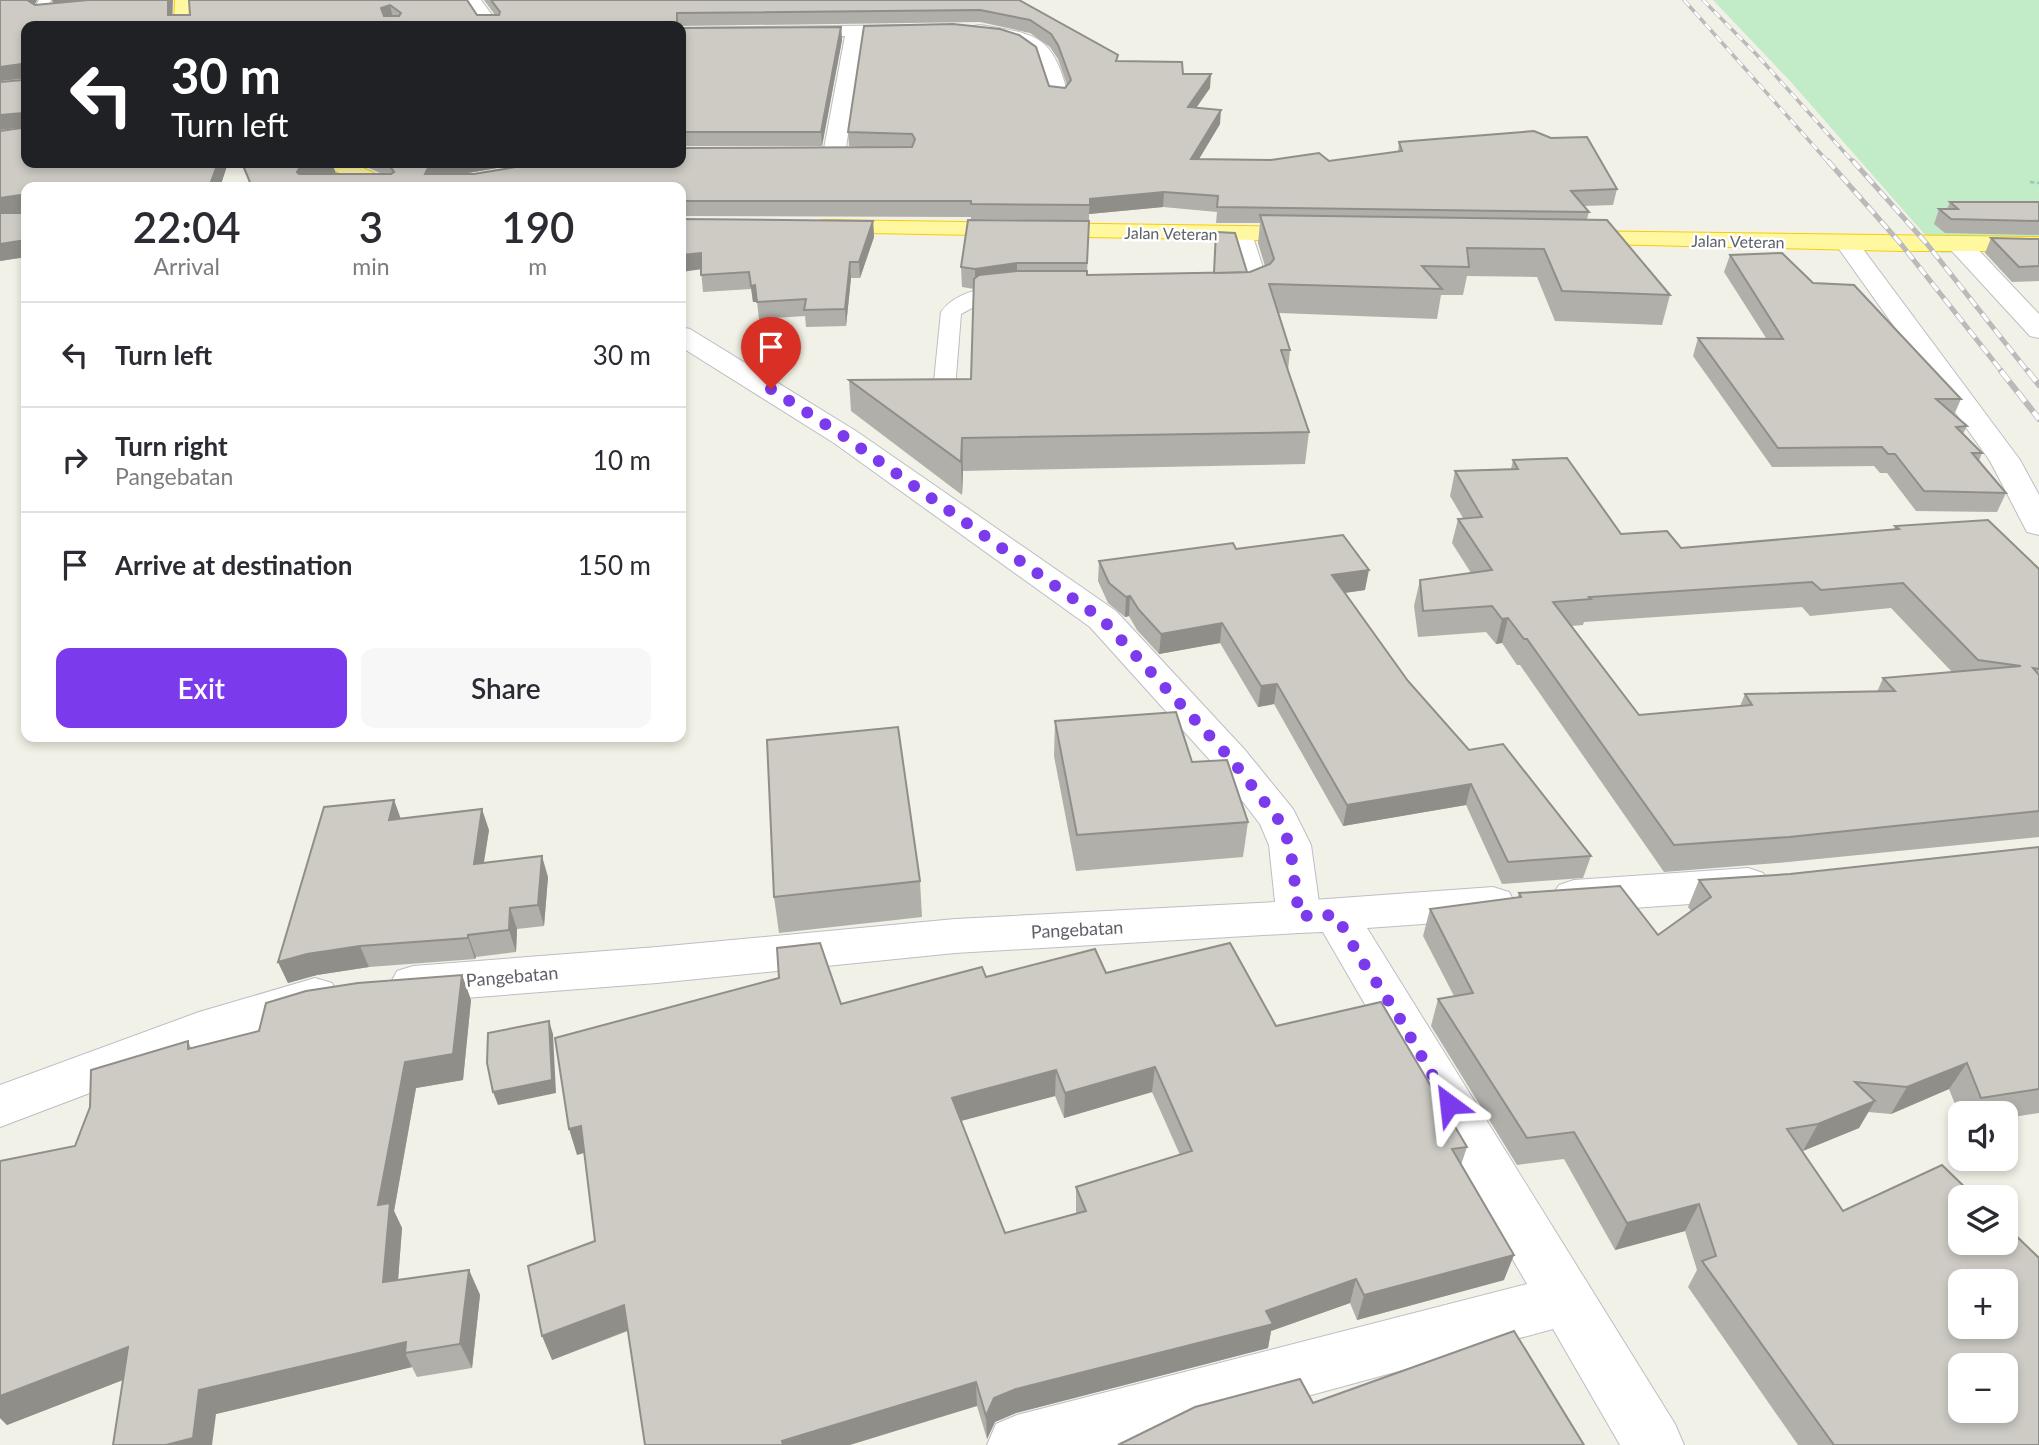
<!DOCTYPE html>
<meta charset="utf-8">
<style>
body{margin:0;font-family:Lato,sans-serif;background:#f7f7f7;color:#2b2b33;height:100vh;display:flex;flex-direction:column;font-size:26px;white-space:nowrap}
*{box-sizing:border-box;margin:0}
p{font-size:23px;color:#7c7c81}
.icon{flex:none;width:38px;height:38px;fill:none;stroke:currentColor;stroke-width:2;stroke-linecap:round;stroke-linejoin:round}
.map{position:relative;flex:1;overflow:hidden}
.details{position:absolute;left:21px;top:182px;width:665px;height:560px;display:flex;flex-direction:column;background:#fff;border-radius:14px;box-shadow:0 4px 10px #0003}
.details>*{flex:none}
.guide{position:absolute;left:21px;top:21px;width:665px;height:147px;border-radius:14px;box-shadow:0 4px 10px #0003;background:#202124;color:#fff;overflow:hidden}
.controls{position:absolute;left:1948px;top:1101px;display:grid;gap:14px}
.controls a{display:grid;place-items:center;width:70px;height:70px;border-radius:14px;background:#fff;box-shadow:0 4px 10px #0003;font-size:35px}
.pin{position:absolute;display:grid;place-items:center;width:60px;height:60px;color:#fff;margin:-72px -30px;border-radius:50% 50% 50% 0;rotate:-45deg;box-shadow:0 0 7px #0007}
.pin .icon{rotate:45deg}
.me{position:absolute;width:77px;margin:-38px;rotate:330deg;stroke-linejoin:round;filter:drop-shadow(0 0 5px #0008)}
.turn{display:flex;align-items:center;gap:24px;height:147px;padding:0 35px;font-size:32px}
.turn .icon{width:91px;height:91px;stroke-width:2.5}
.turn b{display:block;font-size:49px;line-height:60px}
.eta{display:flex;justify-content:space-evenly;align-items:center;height:119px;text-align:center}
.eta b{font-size:42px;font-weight:600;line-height:49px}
.cta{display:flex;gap:14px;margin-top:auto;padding:14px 35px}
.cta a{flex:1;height:80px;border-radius:14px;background:#7c3aed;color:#fff;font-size:28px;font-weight:600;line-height:80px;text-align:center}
.cta a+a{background:#f7f7f7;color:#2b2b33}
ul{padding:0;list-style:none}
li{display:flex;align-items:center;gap:21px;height:105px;padding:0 35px;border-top:2px solid #e1e1e2}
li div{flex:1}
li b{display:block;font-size:26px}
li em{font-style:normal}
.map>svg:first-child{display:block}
.green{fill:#c2ebc7}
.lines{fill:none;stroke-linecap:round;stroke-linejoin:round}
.service-casing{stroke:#bbbec3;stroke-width:2}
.minor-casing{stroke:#bbbec3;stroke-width:2}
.tertiary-casing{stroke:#bbbec3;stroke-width:2}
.trunk-casing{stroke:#f9cd00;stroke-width:2}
.path{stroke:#99ccaf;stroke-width:2.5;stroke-dasharray:4.5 2.5;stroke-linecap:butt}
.service{fill:#fff;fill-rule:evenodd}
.minor{fill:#fff;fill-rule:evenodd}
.tertiary{fill:#fff;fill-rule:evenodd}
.trunk{fill:#fff8a0;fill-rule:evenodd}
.rail-far2-casing{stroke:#bababb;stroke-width:3.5}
.rail-far1-casing{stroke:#bababb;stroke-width:5}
.rail-casing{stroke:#bababb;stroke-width:6}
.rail-far2{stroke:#fff;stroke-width:2.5;stroke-dasharray:8;stroke-linecap:butt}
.rail-far1{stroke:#fff;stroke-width:3.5;stroke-dasharray:10;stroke-linecap:butt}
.rail{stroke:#fff;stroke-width:4.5;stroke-dasharray:13;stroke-linecap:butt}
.wall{fill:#b0afa9;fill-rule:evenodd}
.shaded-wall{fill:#908e89}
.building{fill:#cdcbc4;stroke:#908e89;stroke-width:2;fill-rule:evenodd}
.route{stroke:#7c3aed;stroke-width:12;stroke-dasharray:0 21.6}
.labels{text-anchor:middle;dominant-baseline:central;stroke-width:5;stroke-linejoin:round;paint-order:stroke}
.far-street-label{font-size:16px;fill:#5e6168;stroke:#fff}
.street-label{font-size:18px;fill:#5e6168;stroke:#fff}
</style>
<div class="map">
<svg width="2039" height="1445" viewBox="0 0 2039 1445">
<rect width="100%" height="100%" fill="#f2f1e7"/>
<path class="green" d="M1713,0H2039V251L1941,253L1790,81Z"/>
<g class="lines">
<defs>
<g id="service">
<path d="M39,0H51L49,6L112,0H158L152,4L40,15L33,11Z"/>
<path d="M1243,228L1252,234L1269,286C1261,297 1244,301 1231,298L1228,294L1231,290L1249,285L1234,234Z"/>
<path d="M1013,285L1020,287L1023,291L1020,295L985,301L961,314L954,401L951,406H935L932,401L941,312C957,290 988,287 1013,285Z"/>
</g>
<g id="minor">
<path d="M464,0H481L500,26H482Z"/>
<path d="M917,25L923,26L926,30L923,34L863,36L845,154L842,159H826L823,154L845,36L681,38V28Z"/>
<path d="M980,25C1037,34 1053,35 1068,95L1065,99H1051C1045,90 1045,77 1042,67C1033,39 997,40 974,34L971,30L974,26Z"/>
<path d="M1846,235L1854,237L2020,460L2039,495V535L2027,532L1990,461L1834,242L1838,237Z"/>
<path d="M1959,237L1968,239L2039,314V338L2030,336L1950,249L1947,244L1950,239Z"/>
<path d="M1748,868L1763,873L1770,884L1763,895L1748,900L1574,912L1559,907L1552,896L1559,885L1574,880Z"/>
<path d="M1493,887L1509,892L1515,903L1509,914L1493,919L1367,928L1675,1424L1684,1445H1620L1553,1329L1128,1445H987L996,1424L1017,1415L1527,1284L1323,932L1299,933L1283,929L1277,917L1283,905L1299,901Z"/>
</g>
<g id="tertiary">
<path d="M681,327L690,329L856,431L1116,611L1245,750L1293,809L1311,845L1321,917L1315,929L1299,933L955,953L657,983L413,1002L397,997L390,984L397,971L413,966L657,947L955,919L1275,902L1269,845L1260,824L1217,768L1090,627L834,443L681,347Z"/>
<path d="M315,978L332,983L338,996L332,1009L227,1041L0,1127V1085L199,1012Z"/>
</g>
<g id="trunk">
<path d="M175,0H191L192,26H174Z"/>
<path d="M327,163H353L392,182L395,187H365L330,168Z"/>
<path d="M823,220L1312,227L1320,229L1324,234L1320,239L1312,241L815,232L811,227L815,222Z"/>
<path d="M1572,231L2039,237V251H1901L1564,243L1560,238L1564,233Z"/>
</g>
</defs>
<use href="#service" class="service-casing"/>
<use href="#minor" class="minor-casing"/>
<use href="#tertiary" class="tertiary-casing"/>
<use href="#trunk" class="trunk-casing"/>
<path class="path" d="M2030,182L2039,183"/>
<use href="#service" class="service"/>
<use href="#minor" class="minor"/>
<use href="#tertiary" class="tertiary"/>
<use href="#trunk" class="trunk"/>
<defs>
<g id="rail-far2">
<path d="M1684,0L1829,163"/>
<path d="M1703,0L1756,54L1854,163"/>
</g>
<g id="rail-far1">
<path d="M1828,161L1901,244L2003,373"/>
<path d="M1853,161L1927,244L2029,373"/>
</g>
<g id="rail">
<path d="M2001,371L2039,419"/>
<path d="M2028,371L2039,385"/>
</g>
</defs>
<use href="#rail-far2" class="rail-far2-casing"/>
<use href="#rail-far1" class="rail-far1-casing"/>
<use href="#rail" class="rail-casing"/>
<use href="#rail-far2" class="rail-far2"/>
<use href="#rail-far1" class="rail-far1"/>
<use href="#rail" class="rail"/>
</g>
<g class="wall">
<path d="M0,0H37L35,5L173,15H190L467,0L477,15H495L484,0H1019L1118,61L1183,74L1210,88L1196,108L1220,124L1199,159L1329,161L1398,152L1399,142L1617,189L1613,205L1583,206L1589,212L1587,219L1670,295L1662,325L1555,321L1537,277L1467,276L1463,295H1441L1437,319L1279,313L1290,350L1288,371L1309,432L1305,464L963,471L962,495L851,411L849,380L971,379L974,289L962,287L961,267L1089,221L1087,275L1250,272L1265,266L1258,243L1260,223H1216L1217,212L1163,207L1089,214V221L971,219V217L681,216V187H251L241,163H332L336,174H382L358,163H526L462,174H474L862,147L849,146L848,132L1049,86L1065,88L1067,85L1058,59L1050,47L1030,33L980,22L679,26H26L228,163L220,187H26V257L0,261L22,80V79L0,81Z"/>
<path d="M841,27L842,40L822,146H681V28Z"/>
<path d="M1950,202H2039V235L1945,233L1934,224L1939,209H1947Z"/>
<path d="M873,221L874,237L860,278H851L846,326L806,327L805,316L759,319L757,302H753L751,289L703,292L701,270Z"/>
<path d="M1991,238L2039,239V281L2012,282L1985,253Z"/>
<path d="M1730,255L1813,283L1961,399L1954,415L1967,426L1963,434L1982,453L1979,461L2006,493L1997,512L1916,511L1887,473H1880L1874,466L1772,467L1693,356L1698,338H1766L1724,272Z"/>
<path d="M1513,460L1621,534L1681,548L1894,529L1895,526L2039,569V837L1777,863L1664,872L1520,665H1517L1502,643L1496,644L1486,632L1418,637L1414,606L1420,580L1471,573L1452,543L1458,519L1463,518L1450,496L1455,471L1511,469ZM1802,607L1810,616L1891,608L1952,672L1883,678L1877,692L1745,694L1740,706L1639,715L1571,626L1583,625L1584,622Z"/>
<path d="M1236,549L1365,590L1345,593L1408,681L1469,750L1591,856L1583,878L1502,884L1466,805L1343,826L1274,704L1258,707L1220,643L1159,654L1137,630L1129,616L1125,617L1108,603L1098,581L1099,561Z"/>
<path d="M1055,721L1192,762L1248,822L1243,857L1076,871L1054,756Z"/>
<path d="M394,800L401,819L489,830L484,863L548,877L544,926L517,929L516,952L476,957L475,959L369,967L317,975L288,983L278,962Z"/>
<path d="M2039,847V1113L2006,1118V1113H1960V1117L1949,1089L1891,1114L1868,1112L1859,1128L1802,1151L1843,1211L2039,1445H1798L1688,1287L1697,1270L1685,1231L1615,1250L1564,1159L1517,1165L1431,1026L1438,999L1454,996L1423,936L1430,909L1518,897L1519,893L1658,935L1691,911L1688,907L1699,880L1790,874Z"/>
<path d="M920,881L922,917L779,933L774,897Z"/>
<path d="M1106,973L1276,1026L1467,1147L1461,1165L1504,1280L1357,1320L1350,1303L1271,1331L1268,1348L1016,1413L995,1422L987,1439L977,1406L628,1331L552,1360L595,1241L584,1153L577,1155L841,1004L986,977ZM1152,1092L1180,1155L1076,1187V1213L1005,1233L961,1121L1055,1096L1064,1118Z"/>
<path d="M462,975L471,1000L463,1080L416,1088L394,1211L402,1228L398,1280L469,1270L480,1295L472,1368L417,1377L412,1367L216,1414L123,1380L7,1425L0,1418V1161L75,1146L188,1041L191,1048L259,1031Z"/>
</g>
<g class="shaded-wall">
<path d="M26,0H37L30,12Z"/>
<path d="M52,0H84L53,3Z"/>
<path d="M168,0H173L172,26L168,15Z"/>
<path d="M390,5L393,18L384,21L381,8Z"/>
<path d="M841,27L842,40L822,146L821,132Z"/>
<path d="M22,64L26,78L0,81V67Z"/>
<path d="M1211,74L1210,88L1187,121L1188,107Z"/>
<path d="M1221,110L1220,124L1190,174L1191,159Z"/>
<path d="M22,113L26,127L0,130V115Z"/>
<path d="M218,163H228L220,187H209Z"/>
<path d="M311,163H332L336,174L306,179L297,172L302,164Z"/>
<path d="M439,163H526L433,179L425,174L430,164Z"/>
<path d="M1164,192L1163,207L1089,214L1090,199Z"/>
<path d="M21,195L26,211L5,213L0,221V198Z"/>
<path d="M873,221L874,237L860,278L859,262Z"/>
<path d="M26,240V257L0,261V244Z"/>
<path d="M701,253L703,269L681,272V255Z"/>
<path d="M850,262L851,278L846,326L845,309Z"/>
<path d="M1017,263V282L975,289V269Z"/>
<path d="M755,285L757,302H753L751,286Z"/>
<path d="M962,438L963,471L962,495L961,462Z"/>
<path d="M1369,570L1365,590L1329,595L1332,575Z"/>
<path d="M1130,596L1129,616L1125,617L1126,597Z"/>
<path d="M1508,618L1502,643L1496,644L1502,619Z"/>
<path d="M1222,623L1220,643L1159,654L1161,634Z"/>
<path d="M1277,684L1274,704L1258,707L1261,686Z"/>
<path d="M1471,784L1466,805L1343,826L1347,805Z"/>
<path d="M394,800L401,820H389Z"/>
<path d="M482,809L489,830L480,885L474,864Z"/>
<path d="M542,856L548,877L544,926L538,905Z"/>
<path d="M510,908L517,929L516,952L509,930Z"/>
<path d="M468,935L476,957L475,959L468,938Z"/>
<path d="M360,946L369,967L317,975L288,983L278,962L307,954Z"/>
<path d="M462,975L471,1000L463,1080L416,1088L394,1211L402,1228L396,1307L383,1282L378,1205L405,1062Z"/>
<path d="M549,1021L553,1034L556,1093L498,1105L493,1092Z"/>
<path d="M1967,1063L1949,1089L1891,1114L1907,1087Z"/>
<path d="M1155,1067L1152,1092L1064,1118L1065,1093Z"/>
<path d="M1056,1070L1055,1096L953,1123L952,1098Z"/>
<path d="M1875,1101L1859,1128L1803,1151L1818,1124Z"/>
<path d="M581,1126L589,1151L577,1155L569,1129Z"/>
<path d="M1699,1204L1685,1231L1615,1250L1627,1223Z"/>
<path d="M1514,1255L1504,1280L1357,1320L1364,1295Z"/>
<path d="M469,1270L480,1295L472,1368L460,1344Z"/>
<path d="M1356,1279L1350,1303L1271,1331L1268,1348L1016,1413L995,1422L987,1439L986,1416L994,1398L1016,1389L1266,1311Z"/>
<path d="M624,1305L631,1329L552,1360L542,1336Z"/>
<path d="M406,1342L405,1353L412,1367L216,1414L212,1445H166L199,1390Z"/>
<path d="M128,1347L146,1371L7,1425L0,1418V1396Z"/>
<path d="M976,1382L977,1406L850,1445H783L782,1441Z"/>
</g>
<g class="building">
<path d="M0,0H27L35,5L88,0H168V15H190L189,0H467L477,15H499L500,12L491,0H1019L1118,55L1116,61L1182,62L1183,74H1211L1188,107L1221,110L1191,159L1271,160L1319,153L1329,161L1402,151L1399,142L1534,131L1551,138L1587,137L1617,189L1571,191L1589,212L1217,207L1218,196L1164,192L1090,199V205L971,204V201H681V187H252L242,163H311L302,164L297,172L299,174H391L394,172L389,165L385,163H439L430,164L425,174H474L539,163H681V148L912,147L915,139L912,134L848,132L864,26L953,24L1000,29L1019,35L1036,47L1049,86L1065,88L1071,80L1058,45L1051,34L1030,20L980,10L677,13V25L678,26H26V163H218L209,187H26V240L0,244V213H21V195L0,198V131L22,128V113L0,115V82L22,80V64L0,67ZM390,5L401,13L399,16H384L381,8Z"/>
<path d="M841,27L821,132H681V28Z"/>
<path d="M1950,202H2039V221L1951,219L1939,209H1958Z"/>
<path d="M1260,215L1607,220L1670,295L1562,291L1544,249L1467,248L1469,267L1422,266L1442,289L1269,284L1290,350H1281L1309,432L962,438L961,462L849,380L971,379L974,279L979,275L1017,271H1087V275L1250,272L1270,264L1274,259Z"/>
<path d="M681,219L873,221L859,262H850L845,309L804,310L806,299L757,302L755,285L751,286L749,272L701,275V253L681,255Z"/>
<path d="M968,220L1089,221L1087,263H1017L975,269L961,267Z"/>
<path d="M1216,232L1235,233L1247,272L1214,273Z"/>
<path d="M1991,238L2039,239V266L2019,267Z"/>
<path d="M1782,253L1813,283L1854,285L1961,399H1936L1967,426L1956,427L1982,453H1972L2006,493L1924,491L1895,454H1888L1882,447L1778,448L1698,338L1783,339L1730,255Z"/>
<path d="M1567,458L1621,534L1667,531L1681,548L1899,529L1895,526L1988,520L2039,569V669L2033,668L2039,675V811L1789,837L1674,845L1527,639H1524L1508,618L1502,619L1492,606L1423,611L1420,580L1492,570L1458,519L1482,517L1455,471L1518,469L1513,460ZM1812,582L1821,590L1903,583L1978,660L2021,666L1883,678L1895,691L1745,694L1752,705L1639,715L1553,602L1591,599L1589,597Z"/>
<path d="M1343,535L1369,570L1332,575L1408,681L1469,750L1503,744L1591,856L1508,862L1471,784L1347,805L1277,684L1261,686L1222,623L1161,634L1139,610L1130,596L1126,597L1109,583L1099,561L1233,543L1236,549Z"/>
<path d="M1176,712L1192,762L1227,760L1248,822L1077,835L1055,721Z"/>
<path d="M898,727L920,881L774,897L767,740Z"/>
<path d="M394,800L389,820L482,809L474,864L542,856L538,905L510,908L509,930L468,935V938L360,946L307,954L278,962L324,807Z"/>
<path d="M2039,847V1089L1981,1098L1967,1063L1907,1087L1855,1082L1875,1101L1818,1124L1787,1129L1843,1211L1942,1165L1975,1197H1960V1242H2006V1226L2039,1258V1445H1834L1702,1261L1716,1256L1699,1204L1627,1223L1574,1132L1527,1138L1438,999L1473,993L1430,909L1521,897L1519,893L1620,886L1658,935L1711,897L1699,880L1790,874ZM1960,1281H2006V1326H1960ZM1960,1365H2006V1410H1960Z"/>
<path d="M820,943L841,1004L982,967L986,977L1095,949L1106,973L1230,943L1276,1026L1381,1002L1467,1147L1452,1149L1514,1255L1364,1295L1356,1279L1266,1311L1273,1324L1016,1389L994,1398L986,1416L976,1382L782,1441L783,1445H645L624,1305L542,1336L528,1266L595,1241L581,1126L569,1129L555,1038L779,978L777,948ZM1155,1067L1192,1151L1076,1187L1086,1211L1005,1233L952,1098L1056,1070L1065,1093Z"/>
<path d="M462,975L453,1054L405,1062L378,1205L390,1203L383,1282L469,1270L460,1344L405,1353L406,1342L199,1390L193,1438L166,1445H113L128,1347L0,1396V1161L75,1146L90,1107L91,1070L188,1041V1049L259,1031L266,1003L306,991L358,983Z"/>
<path d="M549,1021L552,1080L493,1092L487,1063L488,1033Z"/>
<path d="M1514,1331L1584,1445H1118L1195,1407L1300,1379L1313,1403Z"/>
</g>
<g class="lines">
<path class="route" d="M771,389L845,437L1102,619L1231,759L1278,819L1290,845L1299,916L1336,915L1359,956L1399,1017L1449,1104"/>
</g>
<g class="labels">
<g class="far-street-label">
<text transform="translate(1171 233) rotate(1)">Jalan Veteran</text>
<text transform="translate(1738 241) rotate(1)">Jalan Veteran</text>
</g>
<g class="street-label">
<text transform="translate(1077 929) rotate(-3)">Pangebatan</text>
<text transform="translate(512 976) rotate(-5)">Pangebatan</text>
</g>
</g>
</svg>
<div class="controls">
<a><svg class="icon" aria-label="sound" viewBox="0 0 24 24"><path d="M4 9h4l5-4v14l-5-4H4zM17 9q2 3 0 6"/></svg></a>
<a><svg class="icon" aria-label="layers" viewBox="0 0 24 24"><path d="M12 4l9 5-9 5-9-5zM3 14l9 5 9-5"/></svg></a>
<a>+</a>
<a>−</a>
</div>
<div class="pin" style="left:771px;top:389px;background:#d93025"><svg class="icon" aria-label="arrive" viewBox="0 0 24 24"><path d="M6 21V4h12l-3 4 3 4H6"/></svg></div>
<svg class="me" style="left:1449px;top:1104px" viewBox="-20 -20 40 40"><path d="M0-17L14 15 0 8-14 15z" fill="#7c3aed" stroke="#fff" stroke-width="4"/></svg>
<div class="guide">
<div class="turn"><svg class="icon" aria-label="left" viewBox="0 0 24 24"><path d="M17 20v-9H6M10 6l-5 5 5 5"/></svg><div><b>30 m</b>Turn left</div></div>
</div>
<section class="details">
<div class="eta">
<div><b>22:04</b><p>Arrival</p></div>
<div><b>3</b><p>min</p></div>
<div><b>190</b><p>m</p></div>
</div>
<ul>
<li><svg class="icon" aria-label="left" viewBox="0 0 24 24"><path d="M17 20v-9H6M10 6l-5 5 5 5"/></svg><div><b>Turn left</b></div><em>30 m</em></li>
<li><svg class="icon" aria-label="right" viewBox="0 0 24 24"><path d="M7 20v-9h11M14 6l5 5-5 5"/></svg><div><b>Turn right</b><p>Pangebatan</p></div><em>10 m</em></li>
<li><svg class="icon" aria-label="arrive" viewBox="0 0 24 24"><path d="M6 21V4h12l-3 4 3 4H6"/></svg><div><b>Arrive at destination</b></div><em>150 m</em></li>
</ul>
<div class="cta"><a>Exit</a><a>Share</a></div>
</section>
</div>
